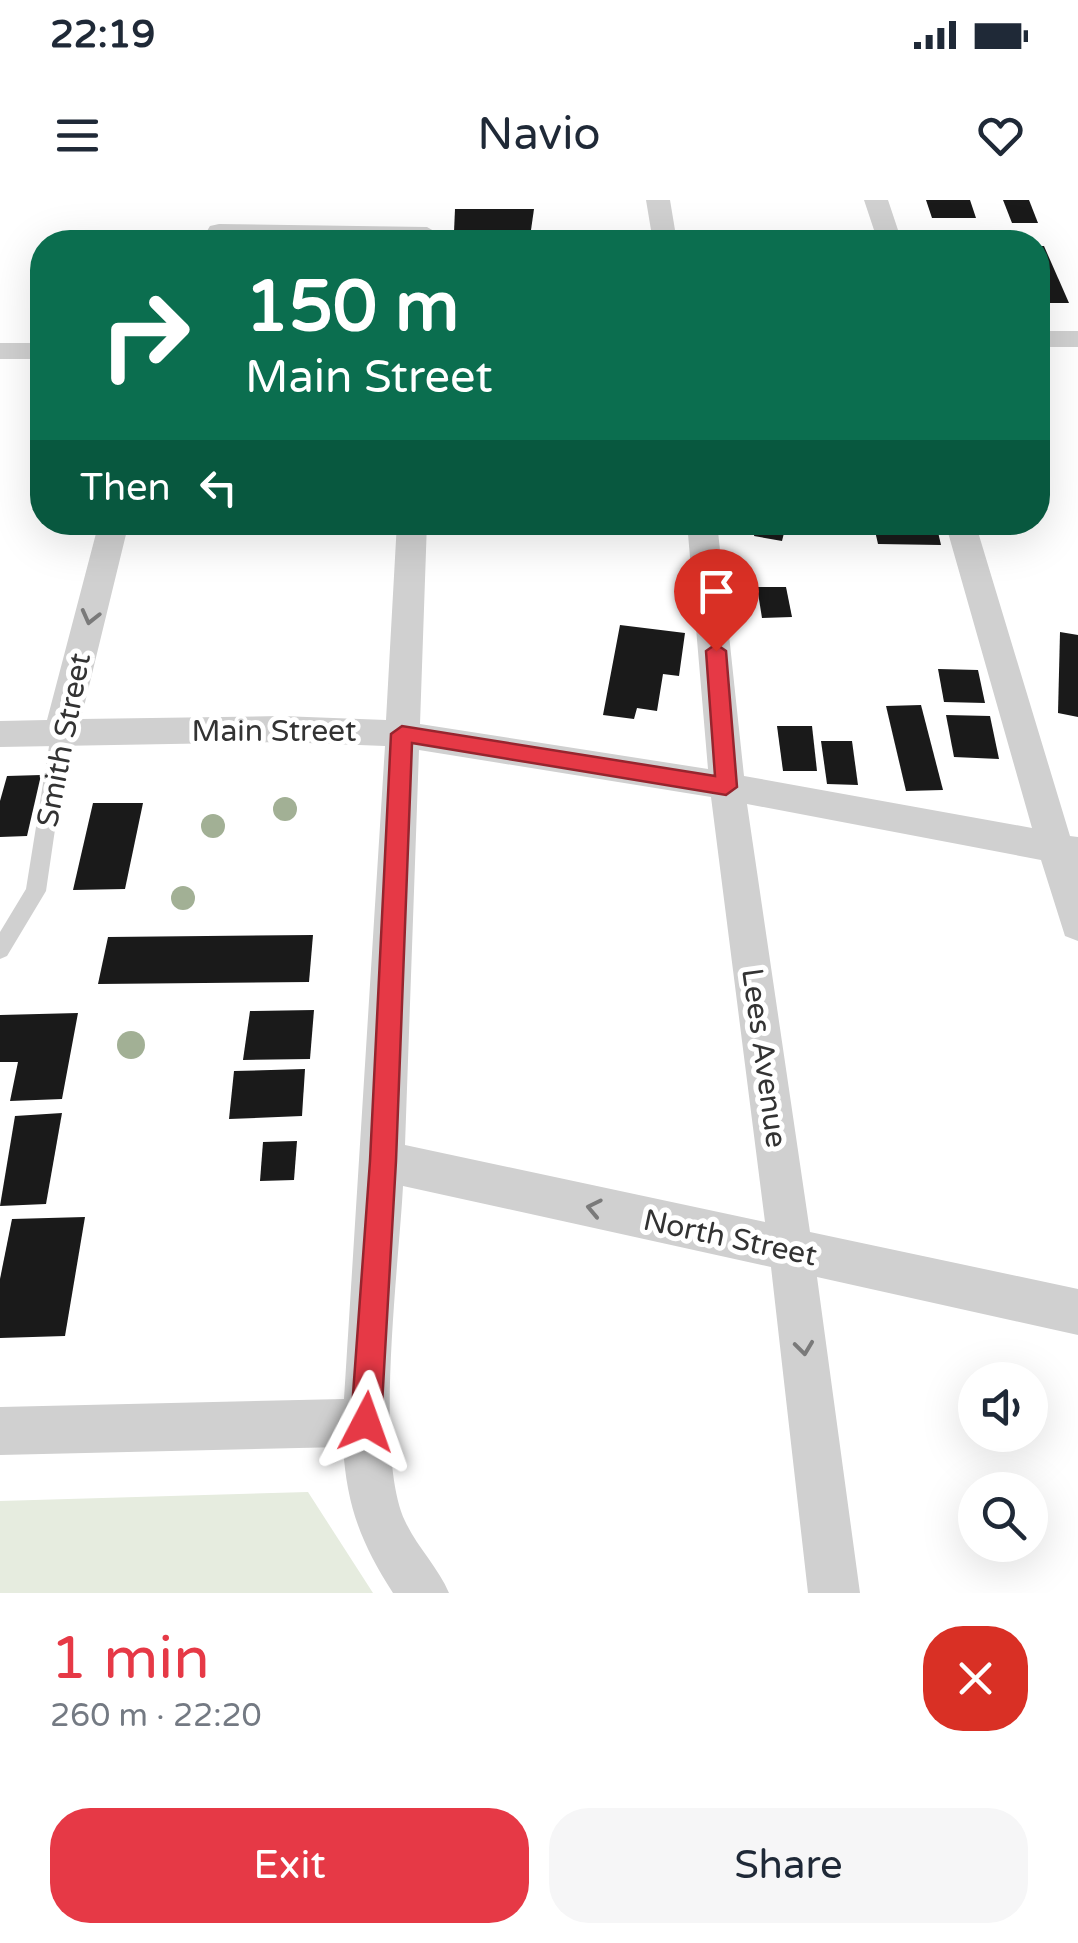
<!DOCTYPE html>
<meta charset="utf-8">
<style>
body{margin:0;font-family:"Varela Round",sans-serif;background:#f6f6f7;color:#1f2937;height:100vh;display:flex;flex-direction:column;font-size:38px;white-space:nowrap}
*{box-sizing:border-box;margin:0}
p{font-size:32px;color:#747a83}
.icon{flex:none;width:55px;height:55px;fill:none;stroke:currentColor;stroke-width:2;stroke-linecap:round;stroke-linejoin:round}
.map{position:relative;height:1393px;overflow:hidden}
.panel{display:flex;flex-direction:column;background:#fff;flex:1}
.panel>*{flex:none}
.top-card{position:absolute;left:30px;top:30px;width:1020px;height:305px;border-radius:40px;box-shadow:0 10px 40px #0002;background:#0b6e4f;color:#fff;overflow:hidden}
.buttons{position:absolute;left:958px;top:1162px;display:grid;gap:20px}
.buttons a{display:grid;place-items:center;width:90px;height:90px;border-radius:50%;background:#fff;box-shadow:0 10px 40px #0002;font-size:50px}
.pin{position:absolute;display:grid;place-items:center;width:85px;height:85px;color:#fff;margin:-102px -42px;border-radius:50% 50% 50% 0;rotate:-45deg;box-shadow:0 0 10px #0007}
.pin .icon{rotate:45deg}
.me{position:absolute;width:110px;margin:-55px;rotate:4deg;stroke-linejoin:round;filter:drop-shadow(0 0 8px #0008)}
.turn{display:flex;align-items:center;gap:35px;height:210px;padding:0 50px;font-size:45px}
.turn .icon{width:130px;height:130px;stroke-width:2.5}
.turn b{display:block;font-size:70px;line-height:85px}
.then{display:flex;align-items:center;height:95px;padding:0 50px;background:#0003;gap:20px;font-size:38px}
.round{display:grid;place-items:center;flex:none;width:105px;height:105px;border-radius:40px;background:#f6f6f7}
.summary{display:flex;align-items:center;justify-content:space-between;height:170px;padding:0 50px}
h1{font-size:60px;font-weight:600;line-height:75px;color:#e63946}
.primary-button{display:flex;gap:20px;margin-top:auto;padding:20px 50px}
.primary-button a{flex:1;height:115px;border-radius:40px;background:#e63946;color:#fff;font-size:40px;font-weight:600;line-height:115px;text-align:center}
.primary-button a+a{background:#f6f6f7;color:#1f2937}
.status{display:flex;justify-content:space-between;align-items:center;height:70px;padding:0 50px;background:#fff;direction:ltr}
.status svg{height:28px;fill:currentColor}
header{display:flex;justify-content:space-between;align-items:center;height:130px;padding:0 50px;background:#fff;font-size:45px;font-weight:600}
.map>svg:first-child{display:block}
.green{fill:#e6ecdf}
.building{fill:#1a1a1a}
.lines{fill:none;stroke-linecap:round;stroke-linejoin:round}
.service{fill:#d0d0d0;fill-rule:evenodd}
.minor{fill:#d0d0d0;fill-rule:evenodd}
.tree{fill:#a2b095}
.oneway{stroke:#7a7a7a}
.route{fill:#e63946;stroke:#96252e;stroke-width:2.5}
.labels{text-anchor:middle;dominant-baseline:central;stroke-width:10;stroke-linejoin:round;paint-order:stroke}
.street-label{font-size:30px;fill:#333;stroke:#fff}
</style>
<div class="status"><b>22:19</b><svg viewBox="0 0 49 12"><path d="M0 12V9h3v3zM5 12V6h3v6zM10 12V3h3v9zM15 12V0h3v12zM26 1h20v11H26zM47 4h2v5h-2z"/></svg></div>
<header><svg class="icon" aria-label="menu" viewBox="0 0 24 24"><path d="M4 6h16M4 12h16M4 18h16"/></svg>Navio<svg class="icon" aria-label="heart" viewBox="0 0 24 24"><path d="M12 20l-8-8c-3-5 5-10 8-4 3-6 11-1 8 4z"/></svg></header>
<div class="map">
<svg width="1078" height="1393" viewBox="0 0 1078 1393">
<rect width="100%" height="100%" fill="#fff"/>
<path class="green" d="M308,1292L373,1393H0V1301Z"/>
<g class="building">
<path d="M926,0H970L976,18H932Z"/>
<path d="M1003,0H1029L1038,23H1012Z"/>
<path d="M455,9H534L531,30L454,32Z"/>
<path d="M1038,46H1044L1069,103H1041L1038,94Z"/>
<path d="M757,322H806L804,332L785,329L782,341L754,336Z"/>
<path d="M875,331L938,332L941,345L878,344Z"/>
<path d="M757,387H786L792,417L762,418Z"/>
<path d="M620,425L685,433L679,476L663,474L657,511L637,508L634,519L603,515Z"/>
<path d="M1060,432L1078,435V517L1058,513Z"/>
<path d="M938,469L978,470L985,503L944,502Z"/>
<path d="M921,505L943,590L906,591L886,506Z"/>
<path d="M946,515L990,516L999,559L954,557Z"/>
<path d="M777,526H812L817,571H783Z"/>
<path d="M821,541H852L858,585L827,584Z"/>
<path d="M41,575L27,636L0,637V601L7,576Z"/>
<path d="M93,603H143L125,689L73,690Z"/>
<path d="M313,735L309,782L98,784L108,737Z"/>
<path d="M314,810L310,859L243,860L250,811Z"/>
<path d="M78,813L62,899L10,901L18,862H0V815Z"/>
<path d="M305,869L302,916L229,919L234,871Z"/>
<path d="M62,913L46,1004L0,1006L15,916Z"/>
<path d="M297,941L294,980L260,981L263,942Z"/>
<path d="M85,1017L65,1136L0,1138V1079L12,1019Z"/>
</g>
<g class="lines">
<path class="service" d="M60,527L69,534L46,691L7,756L0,759V732L26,689L51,534Z"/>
<g class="minor">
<path d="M646,0H670L677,42H653Z"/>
<path d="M864,0H888L902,42H878Z"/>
<path d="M219,24L427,27L439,34L427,41L210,36L207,31L210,26Z"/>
<rect x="1038" y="131" width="40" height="16"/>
<rect x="0" y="143" width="42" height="16"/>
<path d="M99,322H129L81,519L281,516L386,520L397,322H427L420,524L708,569L687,322H717L744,576L1032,628L945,322H975L1070,636L1078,637V741L1065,736L1041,660L747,604L810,1032L1078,1089V1135L817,1077L860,1393H808L771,1067L403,986C399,1065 374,1255 405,1321C417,1347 438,1367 449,1393H393C361,1343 347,1307 343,1247L0,1255V1207L344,1199L385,546L281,542L0,547V521L47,520ZM419,550L711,597L765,1022L405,945Z"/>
</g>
</g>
<g class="tree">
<circle cx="285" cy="609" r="12"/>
<circle cx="213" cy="626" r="12"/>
<circle cx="183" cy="698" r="12"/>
<circle cx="131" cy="845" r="14"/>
</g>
<defs><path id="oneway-chevron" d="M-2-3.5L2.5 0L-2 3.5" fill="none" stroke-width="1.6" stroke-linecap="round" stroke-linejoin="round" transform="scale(2.5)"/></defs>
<g class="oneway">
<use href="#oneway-chevron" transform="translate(90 417) rotate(104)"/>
<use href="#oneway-chevron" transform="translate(594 1008) rotate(-168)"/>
<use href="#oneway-chevron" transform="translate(804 1148) rotate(83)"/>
</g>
<path class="route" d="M716,444L726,451L737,587L726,595L412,543L396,961L381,1222L376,1233L366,1237L356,1233L351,1222L370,961L391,534L402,526L715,576L706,451Z"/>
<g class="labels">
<g class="street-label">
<text x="274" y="531">Main Street</text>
<text transform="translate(64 540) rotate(-79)">Smith Street</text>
<text transform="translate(764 858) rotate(82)">Lees Avenue</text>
<text transform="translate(730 1038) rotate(12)">North Street</text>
</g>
</g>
</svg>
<div class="buttons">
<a><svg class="icon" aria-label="sound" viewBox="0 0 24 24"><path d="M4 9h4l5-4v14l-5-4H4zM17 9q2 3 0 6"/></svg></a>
<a><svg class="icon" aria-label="search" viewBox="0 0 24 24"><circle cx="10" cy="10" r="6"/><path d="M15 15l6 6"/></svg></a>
</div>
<div class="pin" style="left:716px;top:451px;background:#d93025"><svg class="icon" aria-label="arrive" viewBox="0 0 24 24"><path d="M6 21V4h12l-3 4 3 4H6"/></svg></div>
<svg class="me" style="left:366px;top:1222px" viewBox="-20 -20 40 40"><path d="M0-17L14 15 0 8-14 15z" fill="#e63946" stroke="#fff" stroke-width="4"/></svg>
<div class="top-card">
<div class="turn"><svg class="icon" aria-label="right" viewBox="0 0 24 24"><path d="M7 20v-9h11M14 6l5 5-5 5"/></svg><div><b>150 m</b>Main Street</div></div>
<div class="then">Then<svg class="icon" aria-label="left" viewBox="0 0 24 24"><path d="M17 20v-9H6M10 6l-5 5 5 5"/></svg></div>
</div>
</div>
<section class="panel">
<div class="summary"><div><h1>1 min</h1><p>260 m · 22:20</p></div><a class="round" style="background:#d93025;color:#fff"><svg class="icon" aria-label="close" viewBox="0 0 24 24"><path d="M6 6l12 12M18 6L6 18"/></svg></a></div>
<div class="primary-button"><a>Exit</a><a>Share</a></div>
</section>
